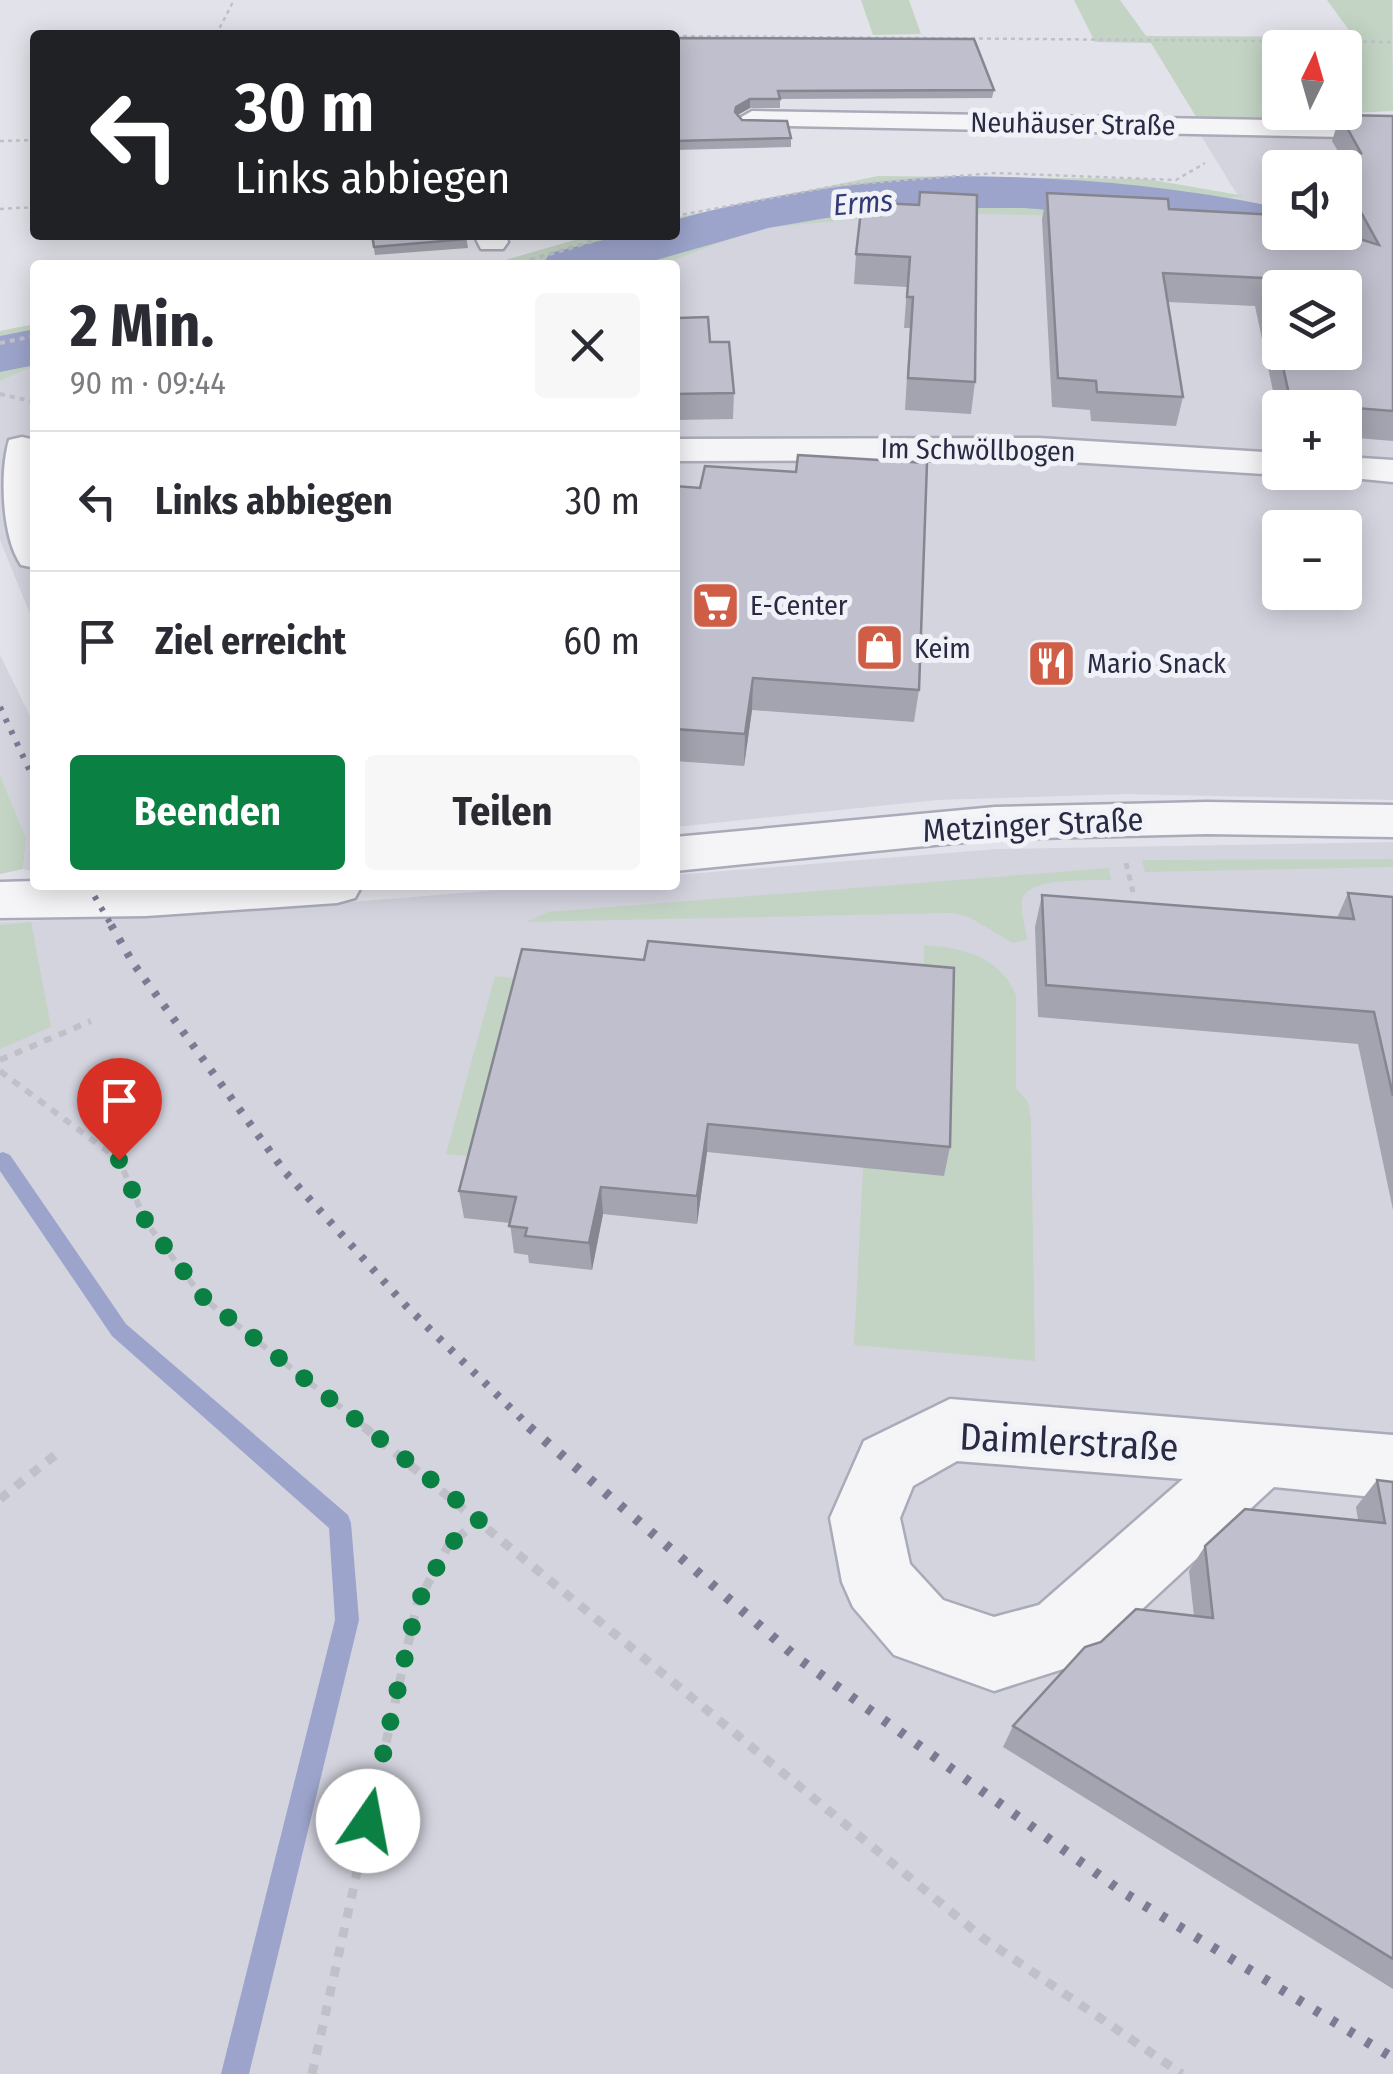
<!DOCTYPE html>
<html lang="de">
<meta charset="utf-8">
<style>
body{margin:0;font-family:"Fira Sans Condensed",sans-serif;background:#f7f7f7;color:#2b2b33;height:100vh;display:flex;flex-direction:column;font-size:38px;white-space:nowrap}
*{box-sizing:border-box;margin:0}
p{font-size:32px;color:#7c7c81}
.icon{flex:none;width:55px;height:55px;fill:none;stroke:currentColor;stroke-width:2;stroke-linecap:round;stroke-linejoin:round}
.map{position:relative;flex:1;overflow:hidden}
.panel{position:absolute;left:30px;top:260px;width:650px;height:630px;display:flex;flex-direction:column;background:#fff;border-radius:10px;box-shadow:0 5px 25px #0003}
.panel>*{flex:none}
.top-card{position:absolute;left:30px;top:30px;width:650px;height:210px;border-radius:10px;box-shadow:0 5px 25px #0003;background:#202124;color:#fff;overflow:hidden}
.needle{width:65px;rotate:5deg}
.fabs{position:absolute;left:1262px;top:30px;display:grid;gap:20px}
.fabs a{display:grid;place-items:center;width:100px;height:100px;border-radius:10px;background:#fff;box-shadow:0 5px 25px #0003;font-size:50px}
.pin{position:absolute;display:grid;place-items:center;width:85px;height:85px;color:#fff;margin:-102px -42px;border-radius:50% 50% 50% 0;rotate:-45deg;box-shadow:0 0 10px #0007}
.pin .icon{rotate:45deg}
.me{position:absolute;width:110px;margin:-55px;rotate:12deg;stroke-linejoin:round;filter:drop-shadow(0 0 8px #0008)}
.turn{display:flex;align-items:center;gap:35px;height:210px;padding:0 40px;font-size:45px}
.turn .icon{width:130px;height:130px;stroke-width:2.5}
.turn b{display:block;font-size:70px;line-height:85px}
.round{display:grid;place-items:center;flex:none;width:105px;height:105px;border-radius:10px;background:#f7f7f7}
.headline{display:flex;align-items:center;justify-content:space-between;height:170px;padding:0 40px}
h1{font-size:60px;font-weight:700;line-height:75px}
.button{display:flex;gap:20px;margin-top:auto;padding:20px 40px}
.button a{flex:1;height:115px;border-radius:10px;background:#0b8043;color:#fff;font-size:40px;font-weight:700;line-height:115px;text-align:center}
.button a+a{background:#f7f7f7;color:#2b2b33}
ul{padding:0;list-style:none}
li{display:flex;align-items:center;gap:30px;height:140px;padding:0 40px;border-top:2px solid #e1e1e2}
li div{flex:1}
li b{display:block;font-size:38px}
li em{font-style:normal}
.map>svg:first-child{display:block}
.built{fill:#d4d4df;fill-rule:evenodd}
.green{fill:#c3d4c4;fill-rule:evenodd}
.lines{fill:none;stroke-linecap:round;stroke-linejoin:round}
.stream{fill:#9ca4cb;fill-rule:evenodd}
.river{fill:#9ca4cb;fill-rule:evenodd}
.minor-casing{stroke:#aaabb8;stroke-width:5}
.path-far4{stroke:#c0c0c9;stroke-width:2.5;stroke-dasharray:4 4;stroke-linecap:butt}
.path-far3{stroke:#c0c0c9;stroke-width:4;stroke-dasharray:5 5;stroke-linecap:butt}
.path-far2{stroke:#c0c0c9;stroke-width:5;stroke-dasharray:6 6;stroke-linecap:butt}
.path-far1{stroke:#c0c0c9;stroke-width:6;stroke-dasharray:8 8;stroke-linecap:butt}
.path{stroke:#c0c0c9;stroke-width:9;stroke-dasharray:10 10;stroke-linecap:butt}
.minor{fill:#f5f5f8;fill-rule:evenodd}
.rail-far2{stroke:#7b7c94;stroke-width:6;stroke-dasharray:4 9;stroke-linecap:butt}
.rail-far1{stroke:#7b7c94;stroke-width:8;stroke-dasharray:5 11;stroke-linecap:butt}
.rail{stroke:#7b7c94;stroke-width:10;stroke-dasharray:6 14;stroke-linecap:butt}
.wall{fill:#a4a4b0}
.shaded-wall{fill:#868690}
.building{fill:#bfbfcd;stroke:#868690;stroke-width:2.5;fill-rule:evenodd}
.route{stroke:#0b8043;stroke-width:18;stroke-dasharray:0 32.4}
.labels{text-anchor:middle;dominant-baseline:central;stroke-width:10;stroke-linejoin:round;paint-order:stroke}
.far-street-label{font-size:28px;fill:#292a43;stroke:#f1f2f8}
.far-poi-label{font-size:28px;fill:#292a43;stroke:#f1f2f8;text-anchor:start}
.far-water-label{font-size:30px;font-style:italic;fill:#333b77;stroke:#f1f2f8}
.street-label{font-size:32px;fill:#292a43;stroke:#f1f2f8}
.near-street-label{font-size:38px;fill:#292a43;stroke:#f1f2f8}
</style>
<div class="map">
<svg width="1393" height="2074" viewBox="0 0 1393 2074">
<rect width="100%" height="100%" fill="#e2e2ea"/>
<g class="built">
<path d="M1195,126L1393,131V800L1126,794L937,800L675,827V265H651L755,227L917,212L1238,196ZM1280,168H1345V232H1280ZM1280,288H1345V352H1280ZM1280,408H1345V472H1280ZM1280,528H1345V592H1280Z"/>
<path d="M35,361V626L0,540V377Z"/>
<path d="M0,655L35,726V872L23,869L26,838L0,775Z"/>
<path d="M1393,842V2074H0V922L242,911L559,885H675V875L997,849Z"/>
</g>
<g class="green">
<path d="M861,0H909L921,34L873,35Z"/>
<path d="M1074,0H1120L1146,36L1354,37L1327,0H1392L1393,111L1198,120L1151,43L1095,42ZM1280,48H1345V112H1280Z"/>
<path d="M878,176L1147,179L1245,196L1089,216L923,213L761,228L659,265H488L592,235H675V218Z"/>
<path d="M35,324V365L0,381V331Z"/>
<path d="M0,775L26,838L23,869L0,874Z"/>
<path d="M1393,859V867L1145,872L1142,860Z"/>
<path d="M1109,868L1111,880C1091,881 1027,876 1022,900C1020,911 1026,929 1027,940L1013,943L969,917L951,913L526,922L548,912Z"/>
<path d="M31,922L51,1027L0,1049V925Z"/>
<path d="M924,945C961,947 1001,957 1016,995V1088L1028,1102L1031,1119L1035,1361L854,1345L863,1167L944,1175L923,995Z"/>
<path d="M495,976L526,979L480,1157L446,1154Z"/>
</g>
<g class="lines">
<path class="stream" d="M3,1152L10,1155L126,1324L348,1515L351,1523L359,1620L249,2074H221L335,1620L329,1528L112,1336L0,1171V1153Z"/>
<g class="river">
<path d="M956,176C1066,177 1172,185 1280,208V232H1301L1280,240L1159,219L1024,208H956L826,218L768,228L639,265H542L550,253L622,235H675V220C768,194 859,181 956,176Z"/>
<path d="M35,329V365L0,372V336Z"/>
</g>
<defs>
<g id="minor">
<path d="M752,111L1393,122V138L742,125L738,119Z"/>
<path d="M474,235H506L508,242L503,249H481Z"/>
<path d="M22,437L35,440V568L21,565C1,536 0,470 9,440Z"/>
<path d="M1039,438L1280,453V472H1292L1280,475L1039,460L675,461V439Z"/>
<path d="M1345,457L1393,460V482L1332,476L1329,472H1345Z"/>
<path d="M1207,802L1393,805V837L1207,834L995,839L675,871V837L995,807Z"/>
<path d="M35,881V885H362L355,898L337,903L146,916L0,918V882Z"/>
<path d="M950,1399L1393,1435V1499L1274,1487L1085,1662L994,1691L894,1655L853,1607L842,1582L830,1518L864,1441ZM957,1461L1183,1479L1039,1605L994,1617L943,1600L910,1564L900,1518L913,1486Z"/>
</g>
</defs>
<use href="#minor" class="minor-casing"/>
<g class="path-far4">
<path d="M216,35L234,0"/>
<path d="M675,36L1393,42"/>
<path d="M0,141L35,140"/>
<path d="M0,209L35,207"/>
<path d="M675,216L841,185L996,173L1176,180L1205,163"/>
</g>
<g class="path-far3">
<path d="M530,260L613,235"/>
<path d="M0,343L35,336"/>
<path d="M0,394L35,402"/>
</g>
<path class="path-far2" d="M1126,863L1134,896"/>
<g class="path-far1">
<path d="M0,1060L91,1021"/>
<path d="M0,1071L119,1160L146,1222L203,1298L368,1429"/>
</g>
<g class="path">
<path d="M364,1427L983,1938L1182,2074"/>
<path d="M0,1499L59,1452"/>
<path d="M312,2074L417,1604L448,1546L480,1519"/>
</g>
<use href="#minor" class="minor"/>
<g class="rail-far2">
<path d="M0,707L35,782"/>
<path d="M88,885L113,928"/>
</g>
<path class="rail-far1" d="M111,925L133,963L285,1172L407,1307L532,1429"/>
<path class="rail" d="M529,1427L796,1657L1121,1891L1393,2058"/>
</g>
<g class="wall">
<path d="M675,38L994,90L992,98L780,99V108H750L737,115L742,120L791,138V147L675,150Z"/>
<path d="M1340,115L1393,116V441L1345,437V408H1280V424L1255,306L1168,302L1183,397L1176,426L1091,421L1090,410L1052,407L1042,219L1047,193L1351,237L1345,225V168H1324L1328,153H1339L1332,141Z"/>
<path d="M918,205L975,382L971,414L905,410L910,328H904L907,287L854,284L856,254Z"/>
<path d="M372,235H466L468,248L375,255Z"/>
<path d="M675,283L678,318L710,342L734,393L733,419L675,420Z"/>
<path d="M675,486L919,690L914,722L752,710L744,766L675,761Z"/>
<path d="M1348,893L1393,897V1210L1358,1044L1038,1017L1035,927L1042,895L1337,918Z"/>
<path d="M644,960L950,1147L944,1176L707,1152L697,1224L603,1214L592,1270L529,1263L528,1255L514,1253L510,1223L464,1218L459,1191Z"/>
<path d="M1377,1480L1393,1482V1989L1003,1747L1013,1726L1194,1616L1189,1571L1205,1546L1358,1520L1356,1507Z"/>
</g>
<g class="shaded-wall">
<path d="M750,99V108L736,116L735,121L736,107Z"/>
<path d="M753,678L752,710L744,766L745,734Z"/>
<path d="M708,1124L707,1152L697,1224V1196Z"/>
<path d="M601,1187L603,1214L592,1270L589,1243Z"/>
</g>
<g class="building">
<path d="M675,38L974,39L994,90L778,91L780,99H750L736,107L735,112L742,120L787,121L791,138L675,141Z"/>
<path d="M1340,115L1393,116V411L1291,403L1263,278L1163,273L1183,397L1097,392L1096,381L1058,378L1047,193L1168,199L1169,209L1276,215L1280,216V232H1337L1379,245L1345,183V168H1336L1328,153H1361ZM1280,288H1345V352H1280Z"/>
<path d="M920,192L977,195L975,382L908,378L913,297H907L910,257L856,254L862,202L919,205Z"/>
<path d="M372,235H466L467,239L374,247Z"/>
<path d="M675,283L678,318L708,317L710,342H729L734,393L675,394Z"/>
<path d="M798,455L927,463L919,690L753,678L745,734L675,729V486L700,488L705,466L796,472Z"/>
<path d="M1348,893L1393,897V1096L1374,1012L1046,985L1042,895L1354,919Z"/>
<path d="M648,941L954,968L950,1147L708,1124L697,1196L601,1187L589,1243L525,1236L527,1228L509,1226L516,1197L459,1191L522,949L644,960Z"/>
<path d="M1377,1480L1393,1482V1959L1013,1726L1085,1647L1101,1642L1136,1609L1213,1618L1205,1546L1245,1509L1385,1523Z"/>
</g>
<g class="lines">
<path class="route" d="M119,1160L146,1222L204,1298L480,1519L448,1546L417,1604L368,1821"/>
</g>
<defs>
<symbol id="supermarket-square" viewBox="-11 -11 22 22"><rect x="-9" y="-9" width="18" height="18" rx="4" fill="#d05e46" stroke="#f1f2f8"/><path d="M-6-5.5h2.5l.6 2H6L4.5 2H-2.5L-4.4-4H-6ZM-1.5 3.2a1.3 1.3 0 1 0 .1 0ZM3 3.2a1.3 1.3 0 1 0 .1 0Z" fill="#fff"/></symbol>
<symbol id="shop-square" viewBox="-11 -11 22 22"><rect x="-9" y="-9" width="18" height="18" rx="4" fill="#d05e46" stroke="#f1f2f8"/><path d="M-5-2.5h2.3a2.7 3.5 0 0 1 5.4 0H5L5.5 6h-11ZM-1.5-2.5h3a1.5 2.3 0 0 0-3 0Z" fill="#fff"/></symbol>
<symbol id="restaurant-square" viewBox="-11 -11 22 22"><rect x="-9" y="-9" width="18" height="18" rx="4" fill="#d05e46" stroke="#f1f2f8"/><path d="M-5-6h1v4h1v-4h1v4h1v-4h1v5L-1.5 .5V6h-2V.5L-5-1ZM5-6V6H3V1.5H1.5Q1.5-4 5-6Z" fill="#fff"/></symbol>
</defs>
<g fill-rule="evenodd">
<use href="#supermarket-square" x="688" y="578" width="55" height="55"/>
<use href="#shop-square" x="852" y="620" width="55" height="55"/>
<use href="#restaurant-square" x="1024" y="636" width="55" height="55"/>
</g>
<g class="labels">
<g class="far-street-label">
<text transform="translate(1073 124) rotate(1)">Neuhäuser Straße</text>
<text transform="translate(978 450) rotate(1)">Im Schwöllbogen</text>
</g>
<g class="far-poi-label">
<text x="750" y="605">E-Center</text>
<text x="914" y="648">Keim</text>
<text x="1087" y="663">Mario Snack</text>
</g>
<g class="far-water-label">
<text transform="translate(863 203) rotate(-5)">Erms</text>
</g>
<g class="street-label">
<text transform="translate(1033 825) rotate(-3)">Metzinger Straße</text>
</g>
<g class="near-street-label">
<text transform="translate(1069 1442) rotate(3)">Daimlerstraße</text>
</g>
</g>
</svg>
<div class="fabs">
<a><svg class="needle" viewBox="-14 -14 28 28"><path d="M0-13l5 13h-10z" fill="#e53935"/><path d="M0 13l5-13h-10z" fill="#7c7c81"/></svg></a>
<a><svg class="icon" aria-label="sound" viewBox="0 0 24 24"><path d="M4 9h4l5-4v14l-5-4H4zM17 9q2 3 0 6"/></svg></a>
<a><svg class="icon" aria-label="layers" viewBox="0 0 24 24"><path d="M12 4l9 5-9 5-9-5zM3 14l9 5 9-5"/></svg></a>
<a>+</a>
<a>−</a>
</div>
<div class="pin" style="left:119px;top:1160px;background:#d93025"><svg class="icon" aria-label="arrive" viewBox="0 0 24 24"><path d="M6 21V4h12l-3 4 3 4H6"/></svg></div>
<svg class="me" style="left:368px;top:1821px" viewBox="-20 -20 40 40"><circle r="19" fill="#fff"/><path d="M0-13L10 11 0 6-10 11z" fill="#0b8043"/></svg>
<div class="top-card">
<div class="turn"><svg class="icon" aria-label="left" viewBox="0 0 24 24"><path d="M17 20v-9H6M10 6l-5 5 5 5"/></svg><div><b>30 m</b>Links abbiegen</div></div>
</div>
<section class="panel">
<div class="headline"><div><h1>2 Min.</h1><p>90 m · 09:44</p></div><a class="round"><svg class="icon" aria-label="close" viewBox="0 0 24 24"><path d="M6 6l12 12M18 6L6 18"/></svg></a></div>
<ul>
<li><svg class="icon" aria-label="left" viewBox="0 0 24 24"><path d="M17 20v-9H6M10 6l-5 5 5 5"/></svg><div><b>Links abbiegen</b></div><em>30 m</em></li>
<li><svg class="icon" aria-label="arrive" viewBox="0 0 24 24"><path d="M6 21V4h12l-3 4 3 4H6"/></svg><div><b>Ziel erreicht</b></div><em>60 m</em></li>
</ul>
<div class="button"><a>Beenden</a><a>Teilen</a></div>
</section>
</div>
